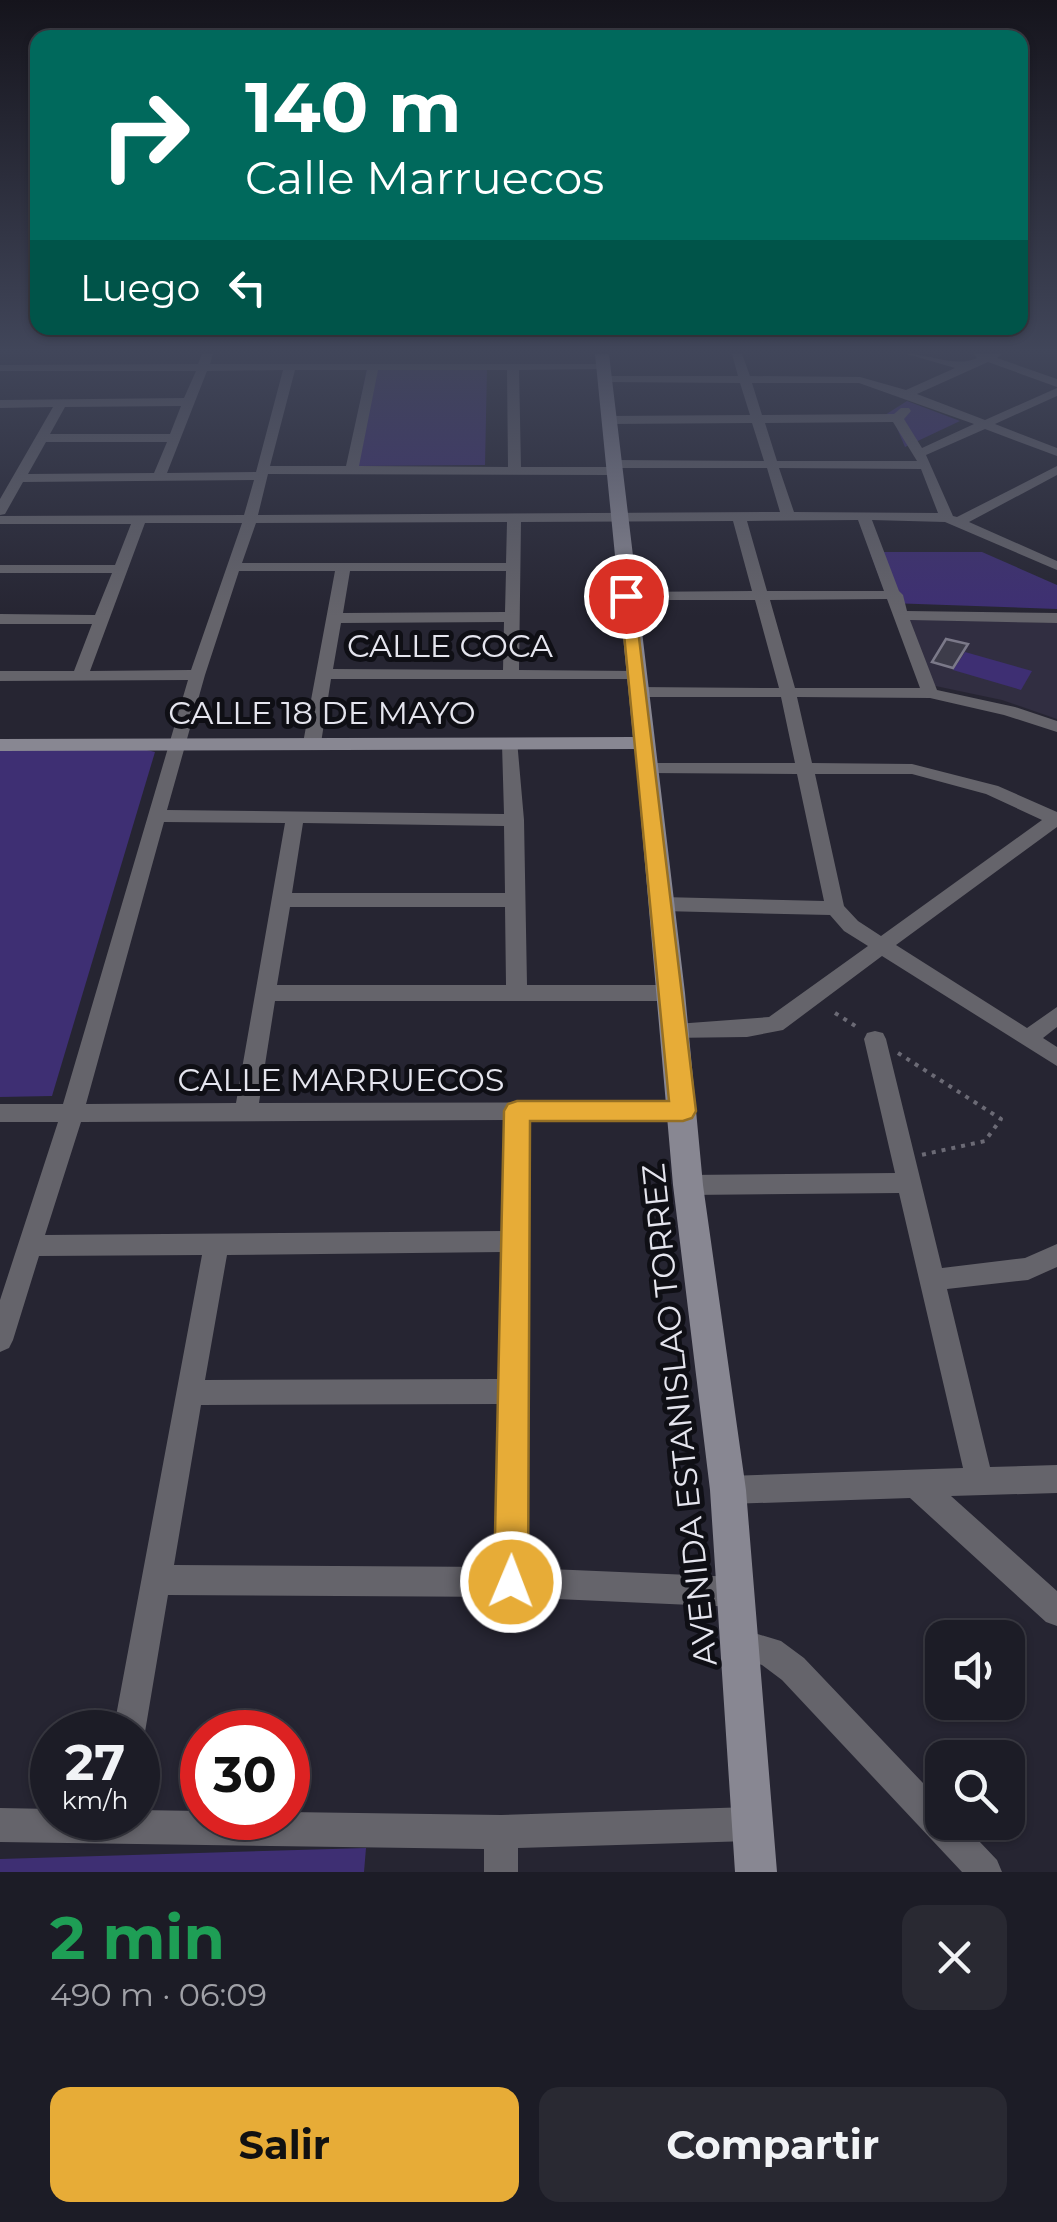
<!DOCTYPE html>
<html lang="es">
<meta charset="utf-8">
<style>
body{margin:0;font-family:Montserrat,sans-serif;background:#292932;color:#f1f3f6;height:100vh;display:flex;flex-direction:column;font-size:38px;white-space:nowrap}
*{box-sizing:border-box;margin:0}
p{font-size:32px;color:#a0a1a7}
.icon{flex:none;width:55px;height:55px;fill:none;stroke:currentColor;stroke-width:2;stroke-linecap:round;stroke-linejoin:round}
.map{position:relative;height:1872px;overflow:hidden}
.sheet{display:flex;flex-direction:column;background:#1c1c26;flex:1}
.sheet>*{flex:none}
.hud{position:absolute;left:30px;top:30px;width:998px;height:305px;border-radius:20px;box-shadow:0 2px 8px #0004,0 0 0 2px #3a3a43;background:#00695c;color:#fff;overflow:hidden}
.controls{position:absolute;left:925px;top:1620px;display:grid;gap:20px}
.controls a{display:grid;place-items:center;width:100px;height:100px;border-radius:20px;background:#1c1c26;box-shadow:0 2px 8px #0004,0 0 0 2px #3a3a43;font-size:50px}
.speed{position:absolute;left:30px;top:1710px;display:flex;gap:20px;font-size:50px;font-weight:700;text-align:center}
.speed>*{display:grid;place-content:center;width:130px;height:130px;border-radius:50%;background:#1c1c26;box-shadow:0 2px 8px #0004,0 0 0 2px #3a3a43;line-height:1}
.speed small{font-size:25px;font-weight:400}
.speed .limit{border:15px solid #d22;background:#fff;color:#111}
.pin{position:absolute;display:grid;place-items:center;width:85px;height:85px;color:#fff;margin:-42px;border:5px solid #fff;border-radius:50%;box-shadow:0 2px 10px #0007}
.me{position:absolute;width:110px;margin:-55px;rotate:1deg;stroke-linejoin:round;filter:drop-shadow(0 0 8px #0008)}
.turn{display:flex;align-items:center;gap:35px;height:210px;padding:0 50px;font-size:45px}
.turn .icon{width:130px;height:130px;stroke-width:2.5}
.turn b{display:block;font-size:70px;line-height:85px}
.then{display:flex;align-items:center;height:95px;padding:0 50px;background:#0003;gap:20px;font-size:38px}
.round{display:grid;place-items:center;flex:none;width:105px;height:105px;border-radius:20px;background:#292932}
.headline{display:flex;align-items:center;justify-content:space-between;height:170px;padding:0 50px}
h1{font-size:60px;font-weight:700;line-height:75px;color:#1e9e55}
.button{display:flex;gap:20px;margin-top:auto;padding:20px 50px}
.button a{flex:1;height:115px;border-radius:20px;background:#e7ac37;color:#111;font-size:40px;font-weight:700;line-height:115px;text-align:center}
.button a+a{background:#292932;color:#f1f3f6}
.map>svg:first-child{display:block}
.built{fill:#312e41}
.green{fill:#3e2f73}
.building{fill:#3d3c4a;stroke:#7b7989;stroke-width:2.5}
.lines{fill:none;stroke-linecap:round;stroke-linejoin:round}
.path{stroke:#6b6a75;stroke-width:4;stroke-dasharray:4 6;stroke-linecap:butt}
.street{fill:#65646b;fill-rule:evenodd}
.secondary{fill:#888792;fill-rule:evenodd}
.route{fill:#e7ac37;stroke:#967024;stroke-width:2.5}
.labels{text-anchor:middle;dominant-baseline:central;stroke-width:10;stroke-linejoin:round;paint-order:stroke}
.street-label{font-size:32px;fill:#e5e5ee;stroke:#0f0f15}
</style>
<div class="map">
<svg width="1057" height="1872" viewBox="0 0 1057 1872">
<rect width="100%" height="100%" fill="#262532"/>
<path class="built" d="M903,618L1057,623V719L1002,700L926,684Z"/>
<g class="green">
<path d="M367,368H487L485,465L358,466L351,448Z"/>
<path d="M907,401L960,421L905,447L894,421L885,415Z"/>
<path d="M870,552H982L1057,585V609L889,603Z"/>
<path d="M965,652L1032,671L1021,690L953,670Z"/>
<path d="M143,749L155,752L52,1096L0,1097V750Z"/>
<path d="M366,1848L364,1872H0V1859Z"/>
</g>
<path class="building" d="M946,639L968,644L953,668L932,662Z"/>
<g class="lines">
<g class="path">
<path d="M835,1013L860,1029"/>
<path d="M898,1053L1001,1119L985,1141L921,1155"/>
</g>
<g class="street">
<path d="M202,354H213L210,364H607V368L603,369L519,370L521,467H609L606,464L612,460L764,461L752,423L608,424L602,420L608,416L750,415L740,383L604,382L598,379L604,376H738L732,354H742L750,376L860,377L906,390L955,368L907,354C930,354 956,368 977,358L974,354H1001L997,358L1057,379V387L988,362L917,394L985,420L1057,388V396L995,424L1057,448V456L985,429L926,455L953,516L957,517L1057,466V475L969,522L1057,561V570L945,522L872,520L899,591L903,595L907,611L1057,613V623L910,620L937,690L1015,707L1057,721V732L1004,715L930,698L797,697L812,763L912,764L998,786L1057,812V827L896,945L1027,1028L1057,1007V1027L1043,1038L1057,1047V1066L882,956L783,1030L747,1037L668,1038L665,1032L668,1026L676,1024L769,1017L868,946L844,931L830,915L662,911L652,904L662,897L824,901L797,774L647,773L638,768L647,763H795L781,697H637L629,692L637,687L779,688L755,600H626L619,596L626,592L752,591L733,521L521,522L519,670L636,671L644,676L642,679H331L321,743L312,748L303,743L335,571H239L205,675L167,810L504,814L502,744L511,739L517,740L524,820L527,985H672L679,988L682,993L679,998L672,1001H275L259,1103L683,1102L691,1105L694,1111L691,1117L683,1120H528L526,1568L737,1577L748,1581L752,1592L748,1603L737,1607L511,1597L168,1595L145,1732L138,1744V1732H113L202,1255L39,1256L13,1340L9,1348L0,1352V1300L58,1122H0V1104H63L188,680L0,681V671H74L92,624H0V614L95,615L112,573H0V565H115L131,524H0V516L244,515L254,480L23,482L5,514L0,515V499L53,407L0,408V400L184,398L196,371H0V365L198,364ZM283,370L256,472L167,473L207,371ZM295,370H367L346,466H270ZM378,370H507L508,467L359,466ZM752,383H859L974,424L922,448L904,419L911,411L909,408H901L894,414L762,415ZM181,406L170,434H50L65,407ZM893,422L917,461H777L765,423ZM46,442H167L154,473L28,474ZM615,468H767L780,512L258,515L268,474L612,475L619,471ZM779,468L921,469L938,513L794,512ZM858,520L884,591H767L747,521ZM507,522L506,563H242L256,523ZM145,523H242L191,670L90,671ZM350,571H506L505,612L343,613ZM887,599L920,688H795L770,600ZM504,622L503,670L333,669L341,623ZM815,774H912L986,794L1042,820L881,936L858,921L844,906ZM164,822L285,823L236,1103L86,1104ZM303,823L504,826L505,893H292ZM290,907H505L506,985H277ZM505,1120L503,1231L45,1235L81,1122ZM503,1252L500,1379L205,1380L227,1255ZM500,1404L496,1567L174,1565L201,1405Z"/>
<path d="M875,1031L883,1033L886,1039L942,1268L1025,1258L1057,1244V1267L1028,1280L947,1289L990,1467L1057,1465V1493L951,1496L1057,1591V1626L1046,1622L910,1498L728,1504L718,1500L714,1490L718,1480L728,1476L963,1468L899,1193L688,1195L680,1192L676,1185L680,1178L688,1175L895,1173L864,1039L867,1033Z"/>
<path d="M741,1629L781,1641L804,1658L942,1803V1822H961L997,1860L1002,1872H962L782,1680L762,1665L730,1655L726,1644L730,1633Z"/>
<path d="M750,1807L762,1812L767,1824L762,1836L750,1841L518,1848V1872H484V1849L0,1842V1808L52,1809V1818H138V1810L202,1811V1818H288V1812L501,1815Z"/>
</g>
<path class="secondary" d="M595,354H609L685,993L703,1185L746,1490L777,1872H735L710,1490L673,1185L635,749L0,751V739L633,737Z"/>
</g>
<linearGradient id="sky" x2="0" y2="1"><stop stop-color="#15141c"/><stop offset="0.57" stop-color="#41465a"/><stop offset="1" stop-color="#41465a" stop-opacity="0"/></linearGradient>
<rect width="1057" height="616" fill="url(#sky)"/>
<path class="route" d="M620,592L634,596L696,1111L692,1118L683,1121H530L528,1582L523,1594L511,1599L499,1594L494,1582L504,1111L508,1104L517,1101H669Z"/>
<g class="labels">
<g class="street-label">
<text x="450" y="645">CALLE COCA</text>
<text x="322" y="712">CALLE 18 DE MAYO</text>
<text x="341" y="1079">CALLE MARRUECOS</text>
<text transform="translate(679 1415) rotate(-96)">AVENIDA ESTANISLAO TORREZ</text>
</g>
</g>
</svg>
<div class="controls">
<a><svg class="icon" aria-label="sound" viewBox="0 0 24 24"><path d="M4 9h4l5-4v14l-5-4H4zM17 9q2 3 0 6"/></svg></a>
<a><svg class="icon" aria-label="search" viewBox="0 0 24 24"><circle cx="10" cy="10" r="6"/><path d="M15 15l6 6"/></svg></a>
</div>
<div class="speed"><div>27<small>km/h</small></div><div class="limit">30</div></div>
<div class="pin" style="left:626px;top:596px;background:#d93025"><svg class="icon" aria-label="arrive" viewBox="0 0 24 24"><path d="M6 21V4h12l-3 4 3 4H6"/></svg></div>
<svg class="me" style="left:511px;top:1582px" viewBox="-20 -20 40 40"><circle r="17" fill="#e7ac37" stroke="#fff" stroke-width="3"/><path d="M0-11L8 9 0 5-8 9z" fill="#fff"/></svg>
<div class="hud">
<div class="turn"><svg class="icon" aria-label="right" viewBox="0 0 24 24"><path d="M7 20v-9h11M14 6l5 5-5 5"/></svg><div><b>140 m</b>Calle Marruecos</div></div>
<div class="then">Luego<svg class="icon" aria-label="left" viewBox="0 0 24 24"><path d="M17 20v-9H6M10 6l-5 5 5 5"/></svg></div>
</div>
</div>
<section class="sheet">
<div class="headline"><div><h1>2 min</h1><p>490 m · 06:09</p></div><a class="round"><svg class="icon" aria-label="close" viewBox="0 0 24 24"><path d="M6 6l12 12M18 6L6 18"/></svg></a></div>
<div class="button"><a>Salir</a><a>Compartir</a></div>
</section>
